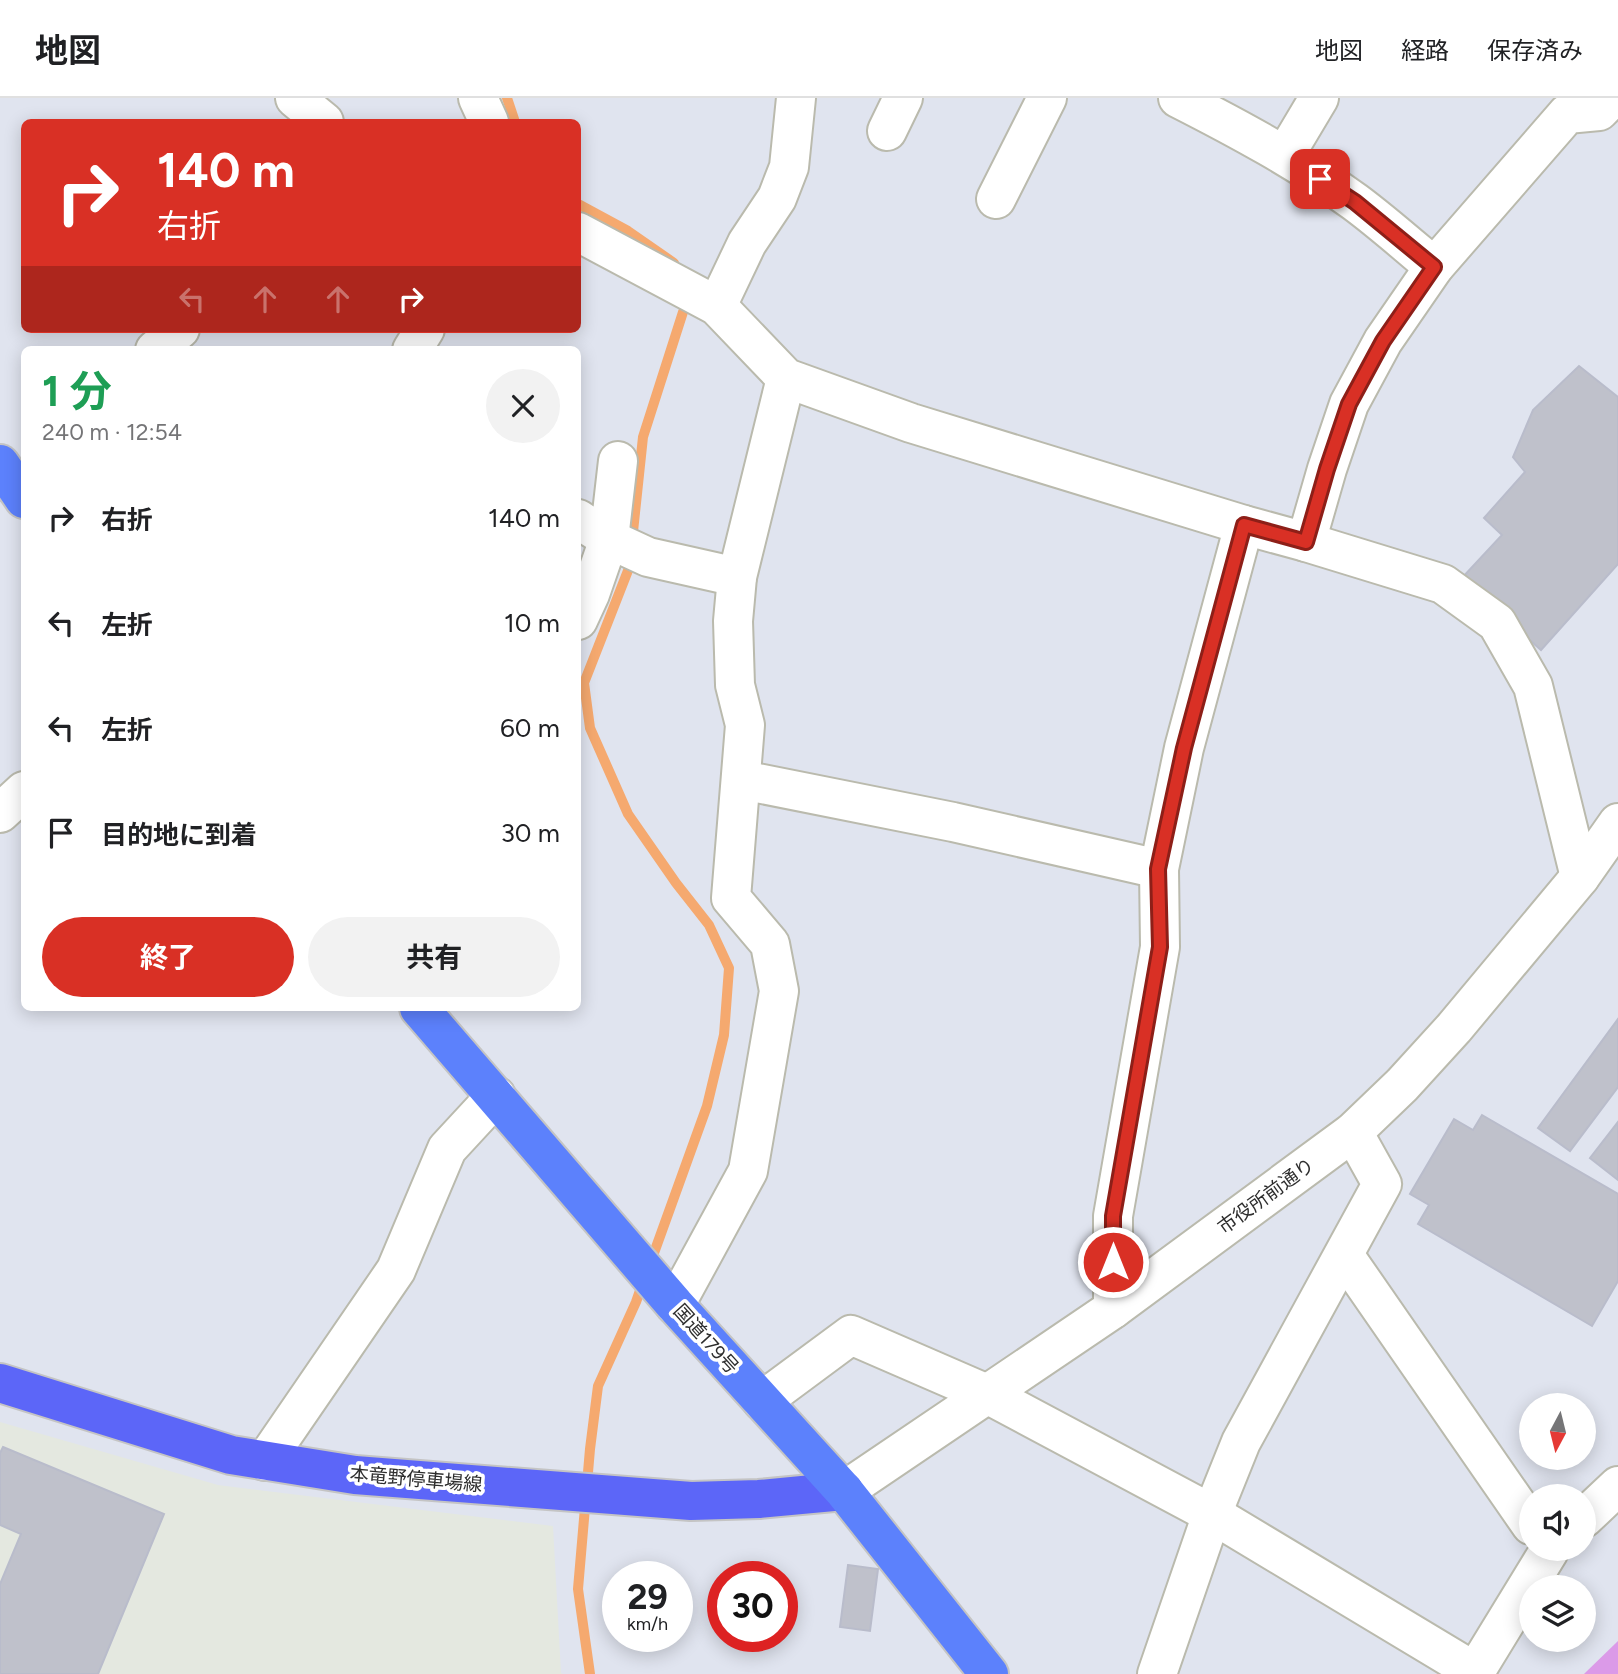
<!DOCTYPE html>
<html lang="ja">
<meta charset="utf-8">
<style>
body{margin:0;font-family:Figtree,"Noto Sans JP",sans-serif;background:#f2f2f2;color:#202124;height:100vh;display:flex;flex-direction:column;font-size:26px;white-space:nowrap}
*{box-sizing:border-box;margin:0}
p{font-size:23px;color:#757577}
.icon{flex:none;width:38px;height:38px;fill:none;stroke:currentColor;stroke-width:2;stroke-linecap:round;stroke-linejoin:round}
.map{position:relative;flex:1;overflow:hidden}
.sheet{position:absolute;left:21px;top:248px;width:560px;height:665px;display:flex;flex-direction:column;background:#fff;border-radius:10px;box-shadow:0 4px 18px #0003}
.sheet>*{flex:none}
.guide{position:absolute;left:21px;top:21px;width:560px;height:214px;border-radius:10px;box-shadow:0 4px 18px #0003;background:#d93025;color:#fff;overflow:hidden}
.needle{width:46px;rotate:187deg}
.buttons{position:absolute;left:1519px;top:1295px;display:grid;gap:14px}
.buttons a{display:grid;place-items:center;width:77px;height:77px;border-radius:50%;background:#fff;box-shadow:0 4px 18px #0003;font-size:35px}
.speed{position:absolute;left:602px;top:1463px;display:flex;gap:14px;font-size:35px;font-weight:700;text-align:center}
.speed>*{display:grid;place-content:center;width:91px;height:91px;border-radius:50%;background:#fff;box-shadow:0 4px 18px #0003;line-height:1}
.speed small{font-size:18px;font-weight:400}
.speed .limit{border:10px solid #d22;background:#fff;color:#111}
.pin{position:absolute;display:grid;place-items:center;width:60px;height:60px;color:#fff;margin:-30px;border-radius:14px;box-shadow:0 4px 10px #0006}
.me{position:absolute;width:77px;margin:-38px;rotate:0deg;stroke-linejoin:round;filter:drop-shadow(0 0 5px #0008)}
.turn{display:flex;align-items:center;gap:24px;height:147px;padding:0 21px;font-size:32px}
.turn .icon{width:91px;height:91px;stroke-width:2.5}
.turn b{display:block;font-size:49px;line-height:60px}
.lanes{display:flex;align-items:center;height:66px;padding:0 21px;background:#0003;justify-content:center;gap:35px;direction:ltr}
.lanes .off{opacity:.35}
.round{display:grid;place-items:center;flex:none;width:74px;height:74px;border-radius:37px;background:#f2f2f2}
.headline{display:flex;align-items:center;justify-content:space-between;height:119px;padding:0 21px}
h1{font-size:42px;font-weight:700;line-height:52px;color:#1e9e55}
.cta{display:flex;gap:14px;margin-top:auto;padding:14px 21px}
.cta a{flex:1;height:80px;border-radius:42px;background:#d93025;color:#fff;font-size:28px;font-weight:700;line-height:80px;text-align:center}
.cta a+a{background:#f2f2f2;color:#202124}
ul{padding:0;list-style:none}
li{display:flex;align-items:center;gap:21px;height:105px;padding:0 21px}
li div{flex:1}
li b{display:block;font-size:26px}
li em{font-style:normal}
header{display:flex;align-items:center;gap:42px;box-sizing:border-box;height:98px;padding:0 35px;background:#fff;border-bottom:2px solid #e0e0e0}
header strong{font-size:33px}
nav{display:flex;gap:38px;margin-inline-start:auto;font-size:24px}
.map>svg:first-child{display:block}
.industrial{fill:#e4e8e0}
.green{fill:#db9ae8}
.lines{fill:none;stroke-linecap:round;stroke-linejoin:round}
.stream{stroke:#f5a96f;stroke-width:10}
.building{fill:#bfc1cb;stroke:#b9bccb;stroke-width:2}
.minor-casing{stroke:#babaad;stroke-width:42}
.tertiary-casing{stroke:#babaad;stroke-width:42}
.primary-casing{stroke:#c4c4c4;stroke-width:42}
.trunk-casing{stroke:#c4c4c4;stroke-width:42}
.minor{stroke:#fff;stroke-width:38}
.tertiary{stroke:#fff;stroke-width:38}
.primary{stroke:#5c66f8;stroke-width:38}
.trunk{stroke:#5c81fc;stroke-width:38}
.route-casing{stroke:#8d1f18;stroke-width:18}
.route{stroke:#d93025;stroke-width:12}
.labels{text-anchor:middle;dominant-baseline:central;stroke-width:7;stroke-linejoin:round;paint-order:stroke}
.street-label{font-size:19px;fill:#2e2e2e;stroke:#fff}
</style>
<header>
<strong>地図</strong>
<nav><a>地図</a><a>経路</a><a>保存済み</a></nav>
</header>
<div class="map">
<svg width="1618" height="1576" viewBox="0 0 1618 1576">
<rect width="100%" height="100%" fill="#e0e4ef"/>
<path class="industrial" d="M0,1324L218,1387L553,1428L561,1575L563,1576H0Z"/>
<path class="green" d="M1618,1543V1576H1584L1586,1574Z"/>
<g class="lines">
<g class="stream">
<path d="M507,0L515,24"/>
<path d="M578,106L628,133L674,165"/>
<path d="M632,443L643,339L683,214"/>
<path d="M630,459L629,470L584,585L590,630L628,716L676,785L709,827L729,870L724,937L707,1008L650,1166"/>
<path d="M590,1576L578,1491L590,1351L598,1288L636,1204L643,1184"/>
</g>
</g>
<g class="building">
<path d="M1579,268L1618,299V466L1541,552L1461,481L1502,437L1484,420L1525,374L1513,359L1533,312Z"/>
<path d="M1618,921V989L1570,1053L1538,1030Z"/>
<path d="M1482,1017L1618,1096V1183L1592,1228L1418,1126L1429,1107L1410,1096L1454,1021L1473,1032Z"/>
<path d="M1618,1024V1082L1590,1060Z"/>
<path d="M3,1349L164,1416L98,1576H0V1486L21,1436L0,1427V1355Z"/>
<path d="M848,1467L878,1471L870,1533L840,1529Z"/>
</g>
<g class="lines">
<defs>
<g id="minor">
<path d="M295,0L324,24"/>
<path d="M478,0L489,24"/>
<path d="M1178,0C1239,31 1300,64 1355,104C1382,124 1408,147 1434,169"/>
<path d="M887,33L903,0"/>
<path d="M1285,57L1319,0"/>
<path d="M996,101L1047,0"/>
<path d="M578,134L717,208L786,280L911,325L1244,427L1306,444L1443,486L1497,525L1533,588L1580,779"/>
<path d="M717,208L747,145L777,100L789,69L796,0"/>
<path d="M155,252L180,231"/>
<path d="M412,252L425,231"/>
<path d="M578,421L609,441L648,459L737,479"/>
<path d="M1306,444L1327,371L1349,306L1383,243L1434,169L1567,16L1599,13L1612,0"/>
<path d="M578,522L590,496L609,441L618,363"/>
<path d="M742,682L953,724L1159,771"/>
<path d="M0,715L24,693"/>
<path d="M1344,1157L1531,1427"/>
<path d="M675,1207L748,1073L779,893L770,846L731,800L745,627L735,587L733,523L737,479L786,280"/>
<path d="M1113,1211V1118L1160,849L1159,771L1184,650L1244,427"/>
<path d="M762,1303L851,1237L987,1296L1212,1416L1475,1574L1549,1453"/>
<path d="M265,1363L396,1172L447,1051L496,998"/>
<path d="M1584,1420L1618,1388"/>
<path d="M1157,1576L1212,1416L1241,1344L1382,1086L1353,1034"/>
</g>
<path id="tertiary" d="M844,1393L1113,1211L1353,1034L1402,987L1454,930L1580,779L1618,725"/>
<path id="primary" d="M0,1285L231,1357L355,1377L691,1403L759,1401L844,1393"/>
<g id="trunk">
<path d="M0,366L24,401"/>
<path d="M419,910L675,1207L844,1393L989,1576"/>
</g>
</defs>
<use href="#minor" class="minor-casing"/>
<use href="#tertiary" class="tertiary-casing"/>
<use href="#primary" class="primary-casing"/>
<use href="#trunk" class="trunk-casing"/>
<use href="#minor" class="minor"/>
<use href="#tertiary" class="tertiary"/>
<use href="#primary" class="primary"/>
<use href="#trunk" class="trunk"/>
</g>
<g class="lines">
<defs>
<path id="route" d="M1113,1164V1118L1160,849L1158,771L1184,650L1244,427L1306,444L1327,371L1349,306L1383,243L1434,169L1355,104L1320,81"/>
</defs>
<use href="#route" class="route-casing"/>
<use href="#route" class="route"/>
</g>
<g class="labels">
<g class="street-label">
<text transform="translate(1266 1098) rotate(-36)">市役所前通り</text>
<text transform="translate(706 1241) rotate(48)">国道179号</text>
<text transform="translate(416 1381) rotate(5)">本竜野停車場線</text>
</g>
</g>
</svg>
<div class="buttons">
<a><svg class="needle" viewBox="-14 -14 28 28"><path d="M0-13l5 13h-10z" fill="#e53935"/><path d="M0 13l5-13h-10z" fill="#757577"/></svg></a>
<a><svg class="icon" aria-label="sound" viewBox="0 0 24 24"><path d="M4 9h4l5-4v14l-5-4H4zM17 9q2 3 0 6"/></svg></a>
<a><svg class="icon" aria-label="layers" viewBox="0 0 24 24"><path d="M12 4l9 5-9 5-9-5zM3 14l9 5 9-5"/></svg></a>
</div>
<div class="speed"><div>29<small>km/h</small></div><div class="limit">30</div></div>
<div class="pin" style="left:1320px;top:81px;background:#d93025"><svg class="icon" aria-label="arrive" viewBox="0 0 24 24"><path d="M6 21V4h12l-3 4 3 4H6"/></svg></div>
<svg class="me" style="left:1113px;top:1164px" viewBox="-20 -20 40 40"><circle r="17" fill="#d93025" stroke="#fff" stroke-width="3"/><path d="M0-11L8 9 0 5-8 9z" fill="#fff"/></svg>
<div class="guide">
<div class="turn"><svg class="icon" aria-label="right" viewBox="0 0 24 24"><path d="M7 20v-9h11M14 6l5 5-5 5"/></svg><div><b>140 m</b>右折</div></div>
<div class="lanes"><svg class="icon off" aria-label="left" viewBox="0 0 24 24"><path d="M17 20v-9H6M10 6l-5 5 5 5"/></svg><svg class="icon off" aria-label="ahead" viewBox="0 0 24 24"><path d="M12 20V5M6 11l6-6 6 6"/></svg><svg class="icon off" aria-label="ahead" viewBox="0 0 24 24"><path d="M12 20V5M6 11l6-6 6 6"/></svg><svg class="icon" aria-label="right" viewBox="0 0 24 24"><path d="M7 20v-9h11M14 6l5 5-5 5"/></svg></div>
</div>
<section class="sheet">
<div class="headline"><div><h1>1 分</h1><p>240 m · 12:54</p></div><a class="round"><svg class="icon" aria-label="close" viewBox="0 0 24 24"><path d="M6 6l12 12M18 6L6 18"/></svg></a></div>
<ul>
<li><svg class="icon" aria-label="right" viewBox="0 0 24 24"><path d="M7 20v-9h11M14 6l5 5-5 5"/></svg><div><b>右折</b></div><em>140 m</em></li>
<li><svg class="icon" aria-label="left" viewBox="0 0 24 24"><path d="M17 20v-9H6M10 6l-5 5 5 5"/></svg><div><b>左折</b></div><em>10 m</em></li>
<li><svg class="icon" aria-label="left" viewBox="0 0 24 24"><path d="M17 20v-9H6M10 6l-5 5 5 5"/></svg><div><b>左折</b></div><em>60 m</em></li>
<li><svg class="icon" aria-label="arrive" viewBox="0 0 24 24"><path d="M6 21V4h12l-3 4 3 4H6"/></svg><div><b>目的地に到着</b></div><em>30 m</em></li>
</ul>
<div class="cta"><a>終了</a><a>共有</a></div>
</section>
</div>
